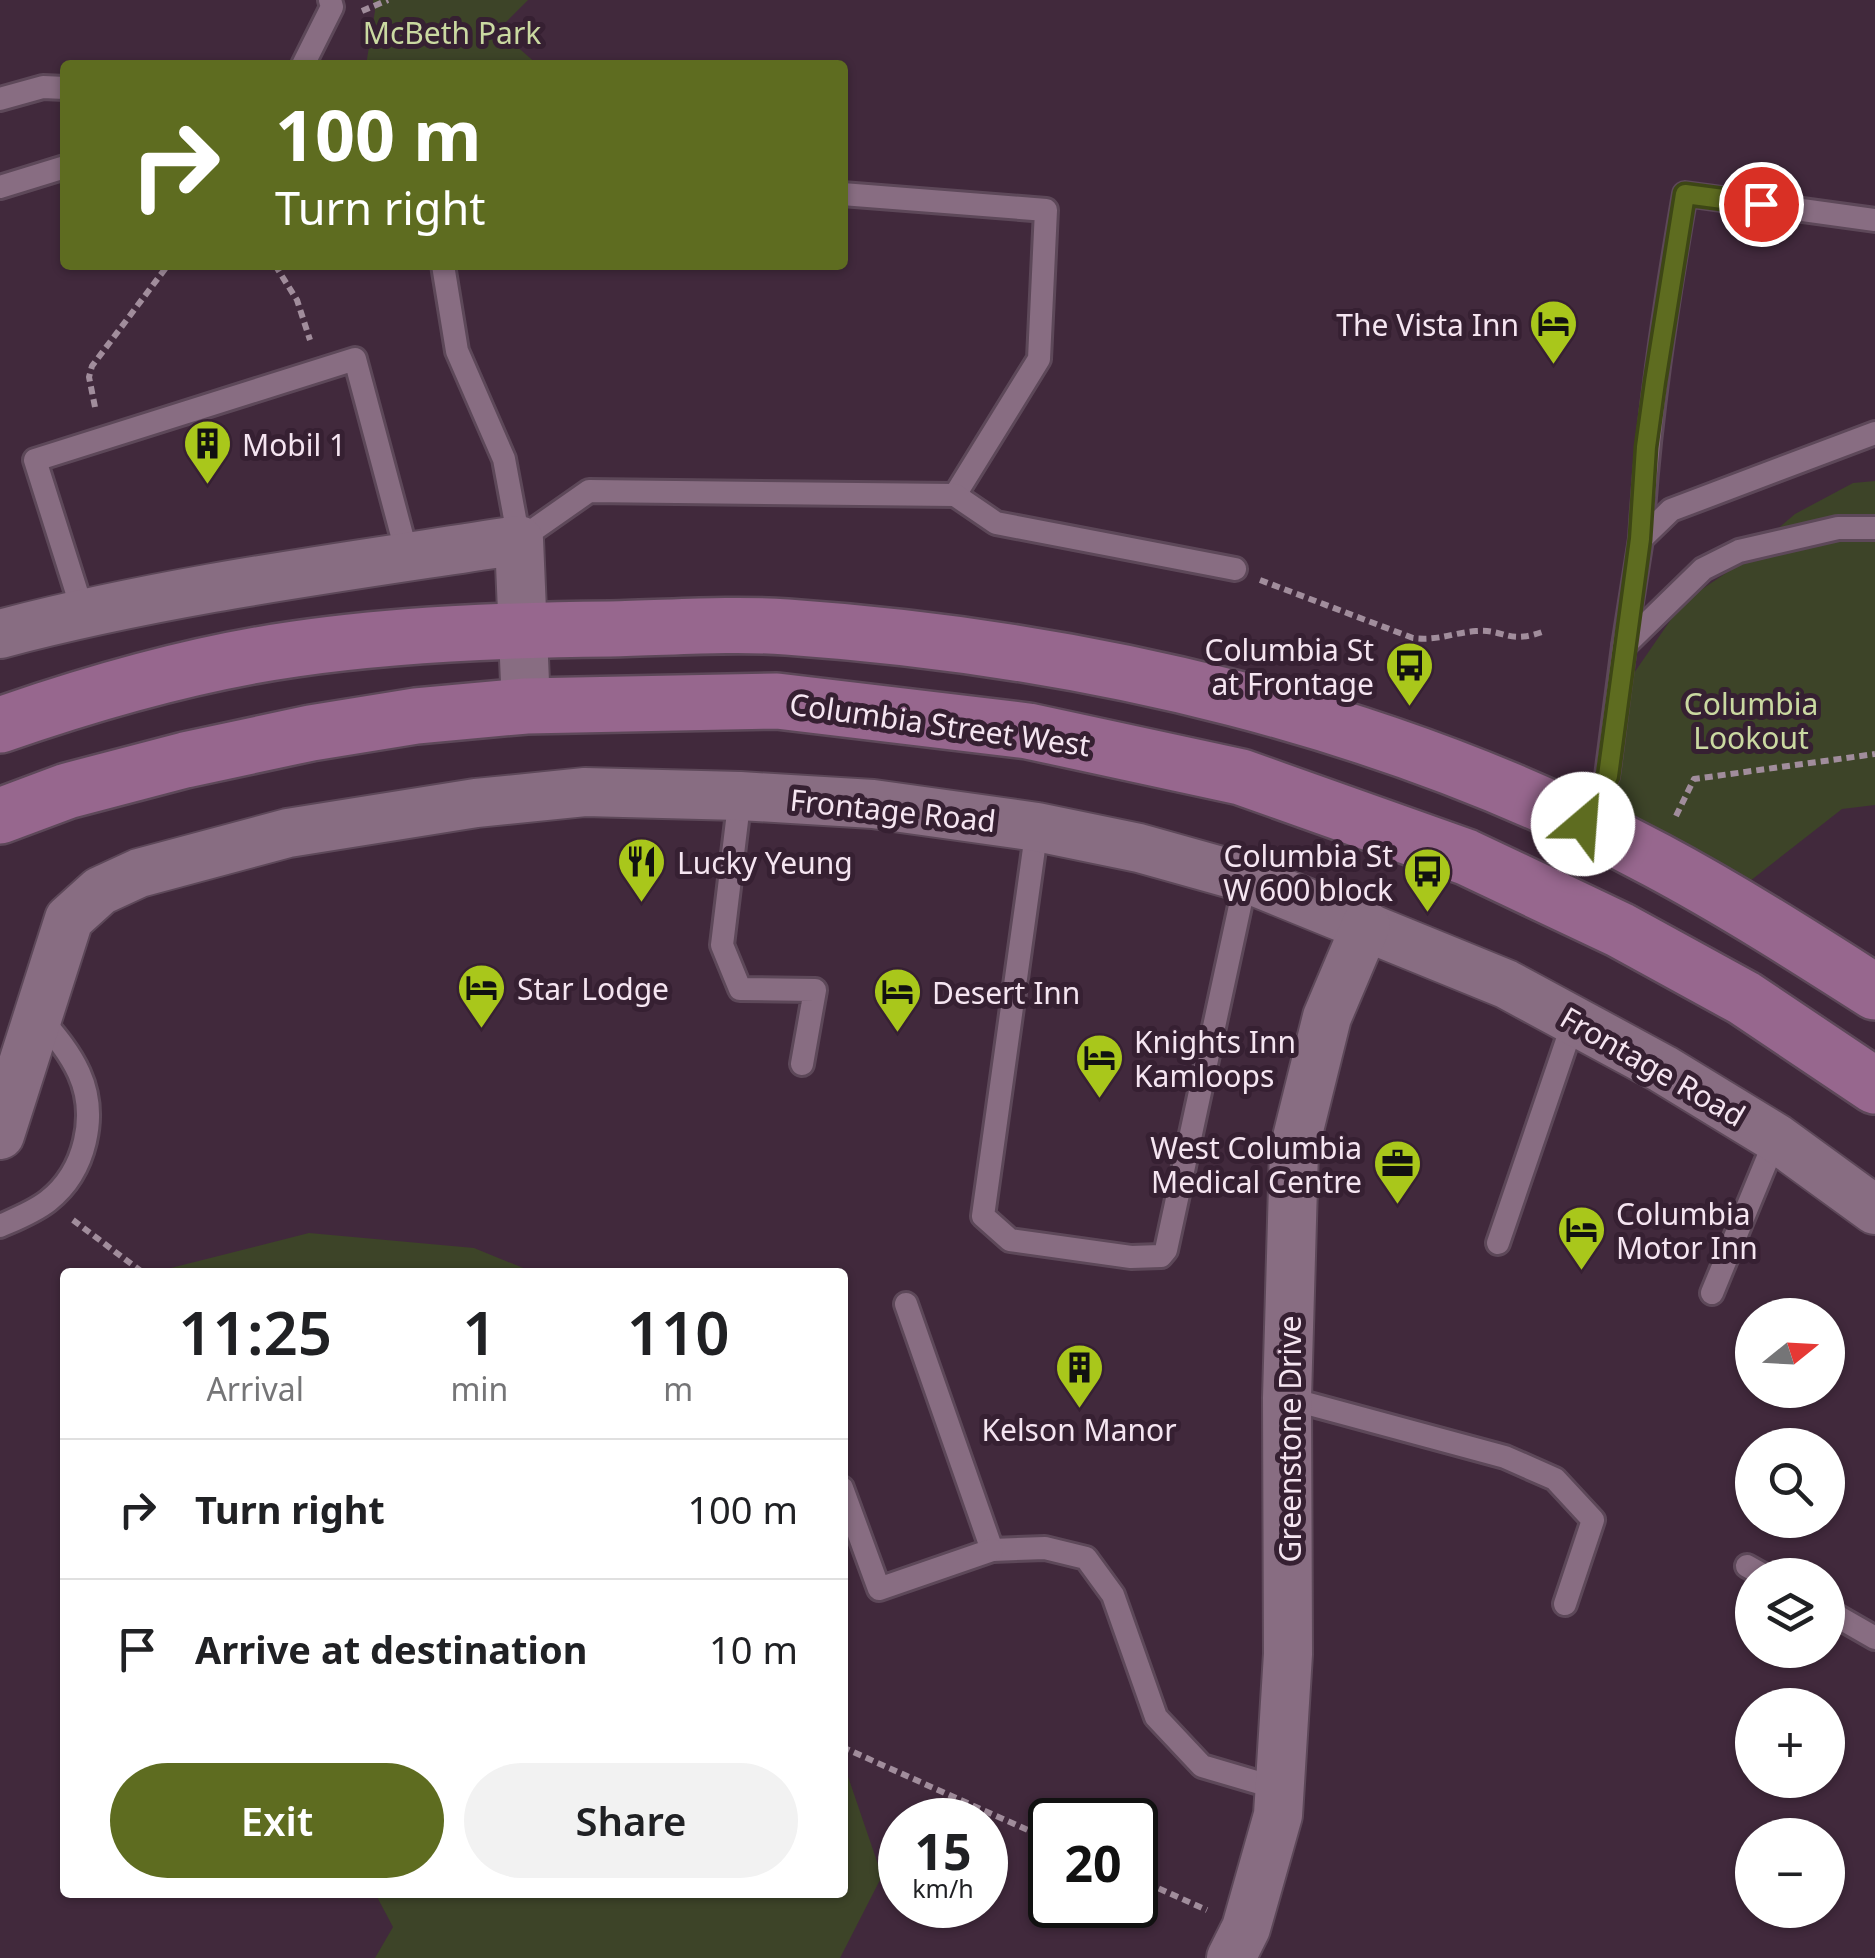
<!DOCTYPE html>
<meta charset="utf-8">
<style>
body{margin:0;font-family:"Noto Sans",sans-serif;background:#f2f2f2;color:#202124;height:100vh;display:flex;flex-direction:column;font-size:38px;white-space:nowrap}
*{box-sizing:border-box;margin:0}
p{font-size:32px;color:#757577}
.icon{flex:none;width:55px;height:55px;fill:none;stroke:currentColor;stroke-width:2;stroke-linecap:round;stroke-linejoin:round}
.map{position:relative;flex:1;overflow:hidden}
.side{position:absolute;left:60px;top:1268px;width:788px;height:630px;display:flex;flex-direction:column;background:#fff;border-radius:10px;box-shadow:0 2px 8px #0004}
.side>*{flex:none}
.banner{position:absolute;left:60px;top:60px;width:788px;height:210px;border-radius:10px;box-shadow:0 2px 8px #0004;background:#5e6c20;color:#fff;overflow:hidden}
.needle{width:65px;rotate:72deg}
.buttons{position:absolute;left:1735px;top:1298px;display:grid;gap:20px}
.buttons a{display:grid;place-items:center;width:110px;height:110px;border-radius:50%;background:#fff;box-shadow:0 2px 8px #0004;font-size:50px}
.speed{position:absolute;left:878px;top:1798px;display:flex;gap:20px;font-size:50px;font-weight:700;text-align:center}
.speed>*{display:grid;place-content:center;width:130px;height:130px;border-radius:50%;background:#fff;box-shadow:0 2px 8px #0004;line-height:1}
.speed small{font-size:25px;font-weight:400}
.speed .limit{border:5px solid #111;border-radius:15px;background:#fff;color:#111}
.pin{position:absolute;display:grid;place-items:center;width:85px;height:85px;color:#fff;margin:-42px;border:5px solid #fff;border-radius:50%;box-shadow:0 2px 10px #0007}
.me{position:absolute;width:110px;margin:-55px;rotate:27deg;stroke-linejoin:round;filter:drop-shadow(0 0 8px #0008)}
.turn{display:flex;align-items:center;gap:35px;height:210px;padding:0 50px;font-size:45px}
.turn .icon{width:130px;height:130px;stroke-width:2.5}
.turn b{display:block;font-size:70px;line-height:85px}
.eta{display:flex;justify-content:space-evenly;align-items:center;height:170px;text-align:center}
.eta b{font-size:60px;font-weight:600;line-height:70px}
.primary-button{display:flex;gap:20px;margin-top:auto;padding:20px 50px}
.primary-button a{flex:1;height:115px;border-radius:60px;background:#5e6c20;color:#fff;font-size:40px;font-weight:600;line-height:115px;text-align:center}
.primary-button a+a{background:#f2f2f2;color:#202124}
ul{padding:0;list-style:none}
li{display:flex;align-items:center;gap:30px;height:140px;padding:0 50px;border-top:2px solid #e0e0e0}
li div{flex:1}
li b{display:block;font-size:38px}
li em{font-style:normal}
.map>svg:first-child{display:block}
.green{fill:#3d4428}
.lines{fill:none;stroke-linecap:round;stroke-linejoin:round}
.lane-casing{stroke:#5d4859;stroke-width:28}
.street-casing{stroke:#5d4859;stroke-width:52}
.secondary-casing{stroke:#5d4859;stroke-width:60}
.path{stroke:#a18d9c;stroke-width:6;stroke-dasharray:8 5;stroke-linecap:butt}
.lane{stroke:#886d82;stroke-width:22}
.street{stroke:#886d82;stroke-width:48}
.secondary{stroke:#97678e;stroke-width:55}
.route-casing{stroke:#3d4615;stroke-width:25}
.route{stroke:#5e6c20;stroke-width:18}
.labels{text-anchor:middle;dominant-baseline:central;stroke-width:10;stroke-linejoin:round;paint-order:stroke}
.park-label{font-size:30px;fill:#cad9a1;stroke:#362032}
.poi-label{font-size:30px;fill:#f5e5f1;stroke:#362032;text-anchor:start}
.street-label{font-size:30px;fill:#f5e5f1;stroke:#362032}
</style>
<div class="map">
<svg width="1875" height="1958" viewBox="0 0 1875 1958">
<rect width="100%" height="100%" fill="#41293c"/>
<g class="green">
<path d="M373,0H528L498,30L538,65H366L375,11Z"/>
<path d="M1875,481V805L1842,809L1736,892L1611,822L1623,719L1634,673L1683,602L1726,573L1795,514L1853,483Z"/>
<path d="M309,1233L474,1248L533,1272H155Z"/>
<path d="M843,1762L882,1876L840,1958H375L393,1927L375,1893L842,1892Z"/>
</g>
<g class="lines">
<defs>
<g id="lane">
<path d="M303,65L332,7L330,0"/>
<path d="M0,99L43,87L65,88"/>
<path d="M0,187L65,167"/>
<path d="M842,194L1046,210L1039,359L955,495"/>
<path d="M443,265L457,351L504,459L519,540L589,491L955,495L996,523L1235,569"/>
<path d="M1641,539C1648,422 1665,309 1685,194L1875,220"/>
<path d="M83,612L35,460L355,359L408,558"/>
<path d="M1624,646L1641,539L1671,510L1875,433"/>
<path d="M740,796L722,945L740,989L815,990L802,1064"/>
<path d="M1583,824L1607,776L1624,646L1703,569L1739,551L1838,528H1875"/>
<path d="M1037,827L983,1216L1010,1240L1131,1257L1161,1256L1166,1250L1246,878"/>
<path d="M0,1226C16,1219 34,1212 48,1201C86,1171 98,1115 79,1073C69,1051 53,1033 38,1015"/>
<path d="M1498,1243L1574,1020"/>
<path d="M1712,1293L1776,1138"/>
<path d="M906,1304L992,1550L1045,1548L1086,1558L1113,1595L1156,1717L1202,1766L1280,1789"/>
<path d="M1287,1398L1505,1457L1555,1479L1593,1520L1565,1604"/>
<path d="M842,1488L879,1589L992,1550"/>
<path d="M1747,1566L1763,1575"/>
<path d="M1828,1611L1875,1638"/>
</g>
<g id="street">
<path d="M0,634C170,589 345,567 519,540L526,706"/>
<path d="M0,1135L69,919L100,891L139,873L288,833L476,803L585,792L740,796L873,804L1037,827L1139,848L1246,878L1506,984L1663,1069L1776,1138L1875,1210"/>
<path d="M1231,1958L1246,1928L1278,1815L1288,1654L1287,1398L1294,1150L1327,1017L1366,925"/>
</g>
<g id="secondary">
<path d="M0,725C95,692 196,663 295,649C399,634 505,630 610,629C668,628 729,623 787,627C1086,648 1390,718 1656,860C1731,900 1803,946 1875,992"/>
<path d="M0,816L67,791L185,760L311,733L416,716L526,706L777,701L1028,731L1241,777L1466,857L1620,930L1744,998L1875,1086"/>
</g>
</defs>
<use href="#lane" class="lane-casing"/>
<use href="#street" class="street-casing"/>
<use href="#secondary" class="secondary-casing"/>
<g class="path">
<path d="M362,11L388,0"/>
<path d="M275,265L297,300L310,340"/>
<path d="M95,407L89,377L92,366L168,265"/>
<path d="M1260,580L1413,638C1438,641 1452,633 1476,631C1506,629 1507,645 1545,631"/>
<path d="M1676,816L1694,779L1875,754"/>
<path d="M73,1220L142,1272"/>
<path d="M842,1747L1050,1840"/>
<path d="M1135,1878L1207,1910"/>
</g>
<use href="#lane" class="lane"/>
<use href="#street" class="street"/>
<use href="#secondary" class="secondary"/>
</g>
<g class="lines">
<defs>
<path id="route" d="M1583,824L1608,776L1640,539L1646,447L1655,382L1685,194L1761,204"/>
</defs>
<use href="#route" class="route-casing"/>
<use href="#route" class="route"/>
</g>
<defs>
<symbol id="hotel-pin" viewBox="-11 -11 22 30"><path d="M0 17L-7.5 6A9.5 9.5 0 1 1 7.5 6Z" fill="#a9c71b" stroke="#362032"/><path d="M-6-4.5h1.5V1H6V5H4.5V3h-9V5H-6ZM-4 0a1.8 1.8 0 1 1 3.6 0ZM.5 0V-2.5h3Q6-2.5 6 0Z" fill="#111"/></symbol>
<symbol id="building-pin" viewBox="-11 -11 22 30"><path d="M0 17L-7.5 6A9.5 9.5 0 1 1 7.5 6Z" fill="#a9c71b" stroke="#362032"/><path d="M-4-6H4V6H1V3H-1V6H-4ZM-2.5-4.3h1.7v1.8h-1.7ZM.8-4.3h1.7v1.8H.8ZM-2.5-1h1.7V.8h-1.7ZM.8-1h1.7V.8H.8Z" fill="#111"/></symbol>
<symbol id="bus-pin" viewBox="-11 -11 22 30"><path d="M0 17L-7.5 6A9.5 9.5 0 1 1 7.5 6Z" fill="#a9c71b" stroke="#362032"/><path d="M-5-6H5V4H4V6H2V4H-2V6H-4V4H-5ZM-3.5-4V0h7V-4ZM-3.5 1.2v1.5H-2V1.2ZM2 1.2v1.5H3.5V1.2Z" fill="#111"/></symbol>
<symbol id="restaurant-pin" viewBox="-11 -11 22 30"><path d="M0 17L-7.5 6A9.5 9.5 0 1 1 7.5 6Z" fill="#a9c71b" stroke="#362032"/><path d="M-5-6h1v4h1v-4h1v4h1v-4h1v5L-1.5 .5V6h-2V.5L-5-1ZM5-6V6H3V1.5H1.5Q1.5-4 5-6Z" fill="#111"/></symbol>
<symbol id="office-pin" viewBox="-11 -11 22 30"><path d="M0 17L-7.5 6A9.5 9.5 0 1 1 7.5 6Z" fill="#a9c71b" stroke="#362032"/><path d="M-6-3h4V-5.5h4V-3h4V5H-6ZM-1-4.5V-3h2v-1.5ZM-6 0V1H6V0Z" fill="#111"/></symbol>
</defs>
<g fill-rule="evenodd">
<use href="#hotel-pin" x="1526" y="296" width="55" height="75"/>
<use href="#building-pin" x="180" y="416" width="55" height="75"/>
<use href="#bus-pin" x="1382" y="638" width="55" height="75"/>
<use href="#restaurant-pin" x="614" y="834" width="55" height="75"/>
<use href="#bus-pin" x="1400" y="844" width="55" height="75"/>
<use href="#hotel-pin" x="454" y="960" width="55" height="75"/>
<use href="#hotel-pin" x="870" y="964" width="55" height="75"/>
<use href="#hotel-pin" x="1072" y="1030" width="55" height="75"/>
<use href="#office-pin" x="1370" y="1136" width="55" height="75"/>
<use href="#hotel-pin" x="1554" y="1202" width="55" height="75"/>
<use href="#building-pin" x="1052" y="1340" width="55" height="75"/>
</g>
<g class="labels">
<g class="park-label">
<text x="452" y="32">McBeth Park</text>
<text x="1751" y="703">Columbia<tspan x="1751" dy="34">Lookout</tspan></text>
</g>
<g class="poi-label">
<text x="1519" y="324" text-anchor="end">The Vista Inn</text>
<text x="242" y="444">Mobil 1</text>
<text x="1374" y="649" text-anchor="end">Columbia St<tspan x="1374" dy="34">at Frontage</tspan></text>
<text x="1393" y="855" text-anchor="end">Columbia St<tspan x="1393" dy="34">W 600 block</tspan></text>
<text x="677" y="862">Lucky Yeung</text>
<text x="517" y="988">Star Lodge</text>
<text x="932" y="992">Desert Inn</text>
<text x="1134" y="1041">Knights Inn<tspan x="1134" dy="34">Kamloops</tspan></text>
<text x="1362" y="1147" text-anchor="end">West Columbia<tspan x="1362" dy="34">Medical Centre</tspan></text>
<text x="1616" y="1213">Columbia<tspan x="1616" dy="34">Motor Inn</tspan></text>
<text x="1079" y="1429" text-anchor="middle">Kelson Manor</text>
</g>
<g class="street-label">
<text transform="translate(940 724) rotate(8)">Columbia Street West</text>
<text transform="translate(893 810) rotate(6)">Frontage Road</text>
<text transform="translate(1653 1066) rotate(30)">Frontage Road</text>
<text transform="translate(1289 1439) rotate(-90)">Greenstone Drive</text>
</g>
</g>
</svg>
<div class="buttons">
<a><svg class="needle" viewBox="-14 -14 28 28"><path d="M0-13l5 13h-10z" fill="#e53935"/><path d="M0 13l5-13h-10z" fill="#757577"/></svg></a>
<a><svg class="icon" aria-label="search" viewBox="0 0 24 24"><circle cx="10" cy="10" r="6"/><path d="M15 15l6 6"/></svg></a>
<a><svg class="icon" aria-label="layers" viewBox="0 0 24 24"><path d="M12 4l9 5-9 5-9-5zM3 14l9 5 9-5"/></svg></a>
<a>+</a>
<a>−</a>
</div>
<div class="speed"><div>15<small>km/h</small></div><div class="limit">20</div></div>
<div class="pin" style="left:1761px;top:204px;background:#d93025"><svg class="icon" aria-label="arrive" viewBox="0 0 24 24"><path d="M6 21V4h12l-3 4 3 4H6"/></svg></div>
<svg class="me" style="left:1583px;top:824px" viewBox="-20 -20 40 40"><circle r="19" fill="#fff"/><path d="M0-13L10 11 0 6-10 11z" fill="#5e6c20"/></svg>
<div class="banner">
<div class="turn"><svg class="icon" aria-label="right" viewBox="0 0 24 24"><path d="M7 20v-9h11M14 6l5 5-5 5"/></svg><div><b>100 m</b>Turn right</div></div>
</div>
<section class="side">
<div class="eta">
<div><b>11:25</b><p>Arrival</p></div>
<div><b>1</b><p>min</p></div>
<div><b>110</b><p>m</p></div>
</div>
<ul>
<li><svg class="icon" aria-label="right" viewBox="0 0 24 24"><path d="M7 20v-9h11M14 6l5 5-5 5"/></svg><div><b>Turn right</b></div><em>100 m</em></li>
<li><svg class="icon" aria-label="arrive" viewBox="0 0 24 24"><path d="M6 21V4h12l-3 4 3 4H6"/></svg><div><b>Arrive at destination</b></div><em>10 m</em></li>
</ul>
<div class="primary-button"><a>Exit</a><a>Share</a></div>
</section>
</div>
